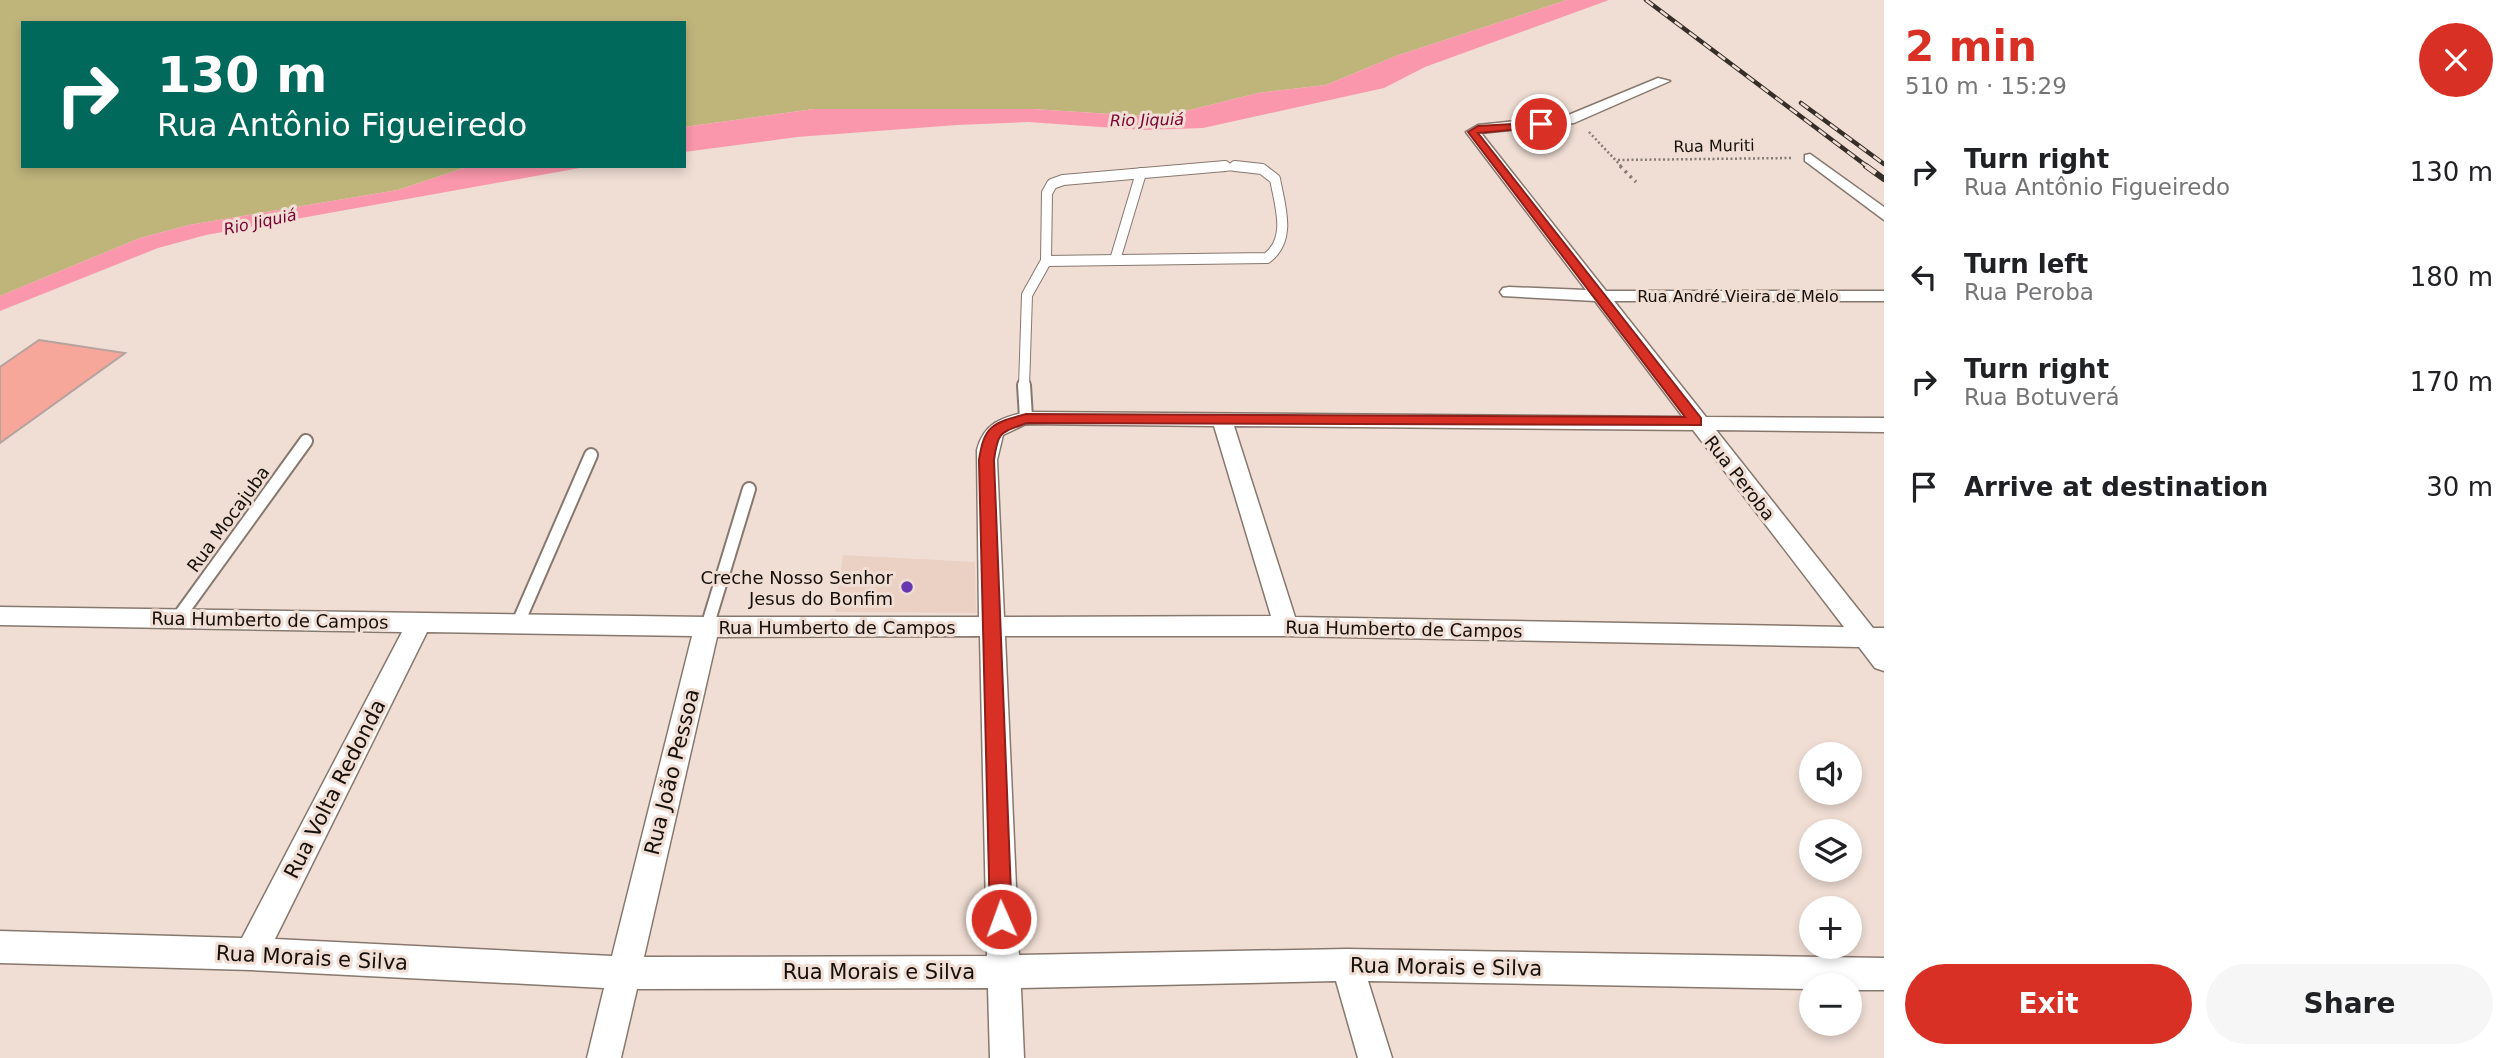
<!DOCTYPE html>
<meta charset="utf-8">
<style>
body{margin:0;font-family:"DejaVu Sans",sans-serif;background:#f6f6f6;color:#202124;height:100vh;display:flex;flex-direction:column;font-size:26px;white-space:nowrap}
*{box-sizing:border-box;margin:0}
p{font-size:23px;color:#757577}
.icon{flex:none;width:38px;height:38px;fill:none;stroke:currentColor;stroke-width:2;stroke-linecap:round;stroke-linejoin:round}
.map{position:relative;flex:1;overflow:hidden}
.drawer{display:flex;flex-direction:column;background:#fff;width:630px}
.drawer>*{flex:none}
.banner{position:absolute;left:21px;top:21px;width:665px;height:147px;border-radius:0px;box-shadow:0 4px 10px #0003;background:#00695c;color:#fff;overflow:hidden}
.controls{position:absolute;left:1799px;top:742px;display:grid;gap:14px}
.controls a{display:grid;place-items:center;width:63px;height:63px;border-radius:50%;background:#fff;box-shadow:0 4px 10px #0003;font-size:35px}
.pin{position:absolute;display:grid;place-items:center;width:60px;height:60px;color:#fff;margin:-30px;border:4px solid #fff;border-radius:50%;box-shadow:0 2px 7px #0007}
.me{position:absolute;width:77px;margin:-38px;rotate:358deg;stroke-linejoin:round;filter:drop-shadow(0 0 5px #0008)}
.turn{display:flex;align-items:center;gap:24px;height:147px;padding:0 21px;font-size:32px}
.turn .icon{width:91px;height:91px;stroke-width:2.5}
.turn b{display:block;font-size:49px;line-height:60px}
.round{display:grid;place-items:center;flex:none;width:74px;height:74px;border-radius:37px;background:#f6f6f6}
.overview{display:flex;align-items:center;justify-content:space-between;height:119px;padding:0 21px}
h1{font-size:42px;font-weight:800;line-height:52px;color:#d93025}
.primary-button{display:flex;gap:14px;margin-top:auto;padding:14px 21px}
.primary-button a{flex:1;height:80px;border-radius:42px;background:#d93025;color:#fff;font-size:28px;font-weight:800;line-height:80px;text-align:center}
.primary-button a+a{background:#f6f6f6;color:#202124}
ul{padding:0;list-style:none}
li{display:flex;align-items:center;gap:21px;height:105px;padding:0 21px}
li div{flex:1}
li b{display:block;font-size:26px}
li em{font-style:normal}
main{display:flex;flex:1;min-height:0}
.map>svg:first-child{display:block}
.built{fill:#ead1c3}
.green{fill:#bfb57b}
.water{fill:#fa97ac}
.building{fill:#f7a79a;stroke:#b6a29f;stroke-width:2}
.lines{fill:none;stroke-linecap:round;stroke-linejoin:round}
.lane-far2-casing{stroke:#87786e;stroke-width:9}
.lane-far1-casing{stroke:#87786e;stroke-width:12}
.lane-casing{stroke:#87786e;stroke-width:16}
.street-casing{stroke:#87786e;stroke-width:3}
.path-far1{stroke:#867a73;stroke-width:2.5;stroke-dasharray:2 2.5;stroke-linecap:butt}
.path{stroke:#867a73;stroke-width:3.5;stroke-dasharray:2.5 4.5;stroke-linecap:butt}
.lane-far2{stroke:#fff;stroke-width:7}
.lane-far1{stroke:#fff;stroke-width:10}
.lane{stroke:#fff;stroke-width:12}
.street{fill:#fff;fill-rule:evenodd}
.rail-far1-casing{stroke:#362e29;stroke-width:4.5}
.rail-casing{stroke:#362e29;stroke-width:6}
.rail-far1{stroke:#f0ded4;stroke-width:2.5;stroke-dasharray:9;stroke-linecap:butt}
.rail{stroke:#f0ded4;stroke-width:4.5;stroke-dasharray:12;stroke-linecap:butt}
.route{fill:#d93025;stroke:#8d1f18;stroke-width:2}
.poi-dot{fill:#6738b0;stroke:#f0ded4;stroke-width:2.5}
.labels{text-anchor:middle;dominant-baseline:central;stroke-width:6;stroke-linejoin:round;paint-order:stroke}
.far-water-label{font-size:16px;font-style:italic;fill:#7b0033;stroke:#f0ded4}
.far-street-label{font-size:16px;fill:#16100c;stroke:#f0ded4}
.street-label{font-size:18px;fill:#16100c;stroke:#f0ded4}
.poi-label{font-size:18px;fill:#16100c;stroke:#f0ded4;text-anchor:end}
.near-street-label{font-size:21px;fill:#16100c;stroke:#f0ded4}
</style>
<main>
<div class="map">
<svg width="1884" height="1058" viewBox="0 0 1884 1058">
<rect width="100%" height="100%" fill="#f0ded4"/>
<path class="built" d="M843,555L975,562L976,613L835,612Z"/>
<path class="green" d="M0,0H1567L1396,56L1326,85L1258,93L1174,114L1143,116L1032,109H814L684,127V23H23V166H470L398,190L189,225L140,238L0,296Z"/>
<g class="water">
<path d="M1567,0H1609L1425,67L1384,88L1203,128L1144,130L1028,122L957,125L797,137L684,152V127L814,109H1032L1143,116L1174,114L1258,93L1326,85L1396,56Z"/>
<path d="M470,166H591L206,235L158,248L0,311V296L140,238L189,225L398,190Z"/>
</g>
<path class="building" d="M39,340L125,353L0,443V367Z"/>
<g class="lines">
<defs>
<path id="lane-far2" d="M1206,167H1248"/>
<g id="lane-far1">
<path d="M1115,260L1141,173"/>
<path d="M1046,261L1047,193L1052,184L1063,180L1225,166"/>
<path d="M1046,261L1267,258C1292,239 1280,206 1275,179L1262,169L1235,166"/>
<path d="M1024,387L1027,295L1046,261"/>
</g>
<g id="lane">
<path d="M1024,385L1026,418"/>
<path d="M178,618L306,441"/>
<path d="M518,623L591,455"/>
<path d="M707,627L749,489"/>
</g>
<g id="street">
<path d="M1658,78L1670,81L1574,123L1481,133L1606,291H1884V301H1614L1706,417L1884,418V432L1716,430L1873,628H1884V671L1875,668L1859,647L1286,636H1005L1019,955L1347,949L1884,958V990H1850V985H1811V989L1368,981L1392,1058H1358L1336,981L1021,988L1024,1058H990L988,988L637,989L621,1058H587L604,988L251,970L0,963V931L242,938L402,632L0,625V607L707,617H979L977,450C984,423 1001,418 1026,412L1683,417L1595,301L1503,296L1500,292L1503,288L1509,287L1586,290L1466,132L1478,125L1566,116ZM1026,424L1214,426L1271,616L1004,617L997,460L1003,435ZM1234,426L1693,430L1844,627L1295,617ZM427,632L692,636L612,956L275,939ZM980,636L987,956L644,957L717,637Z"/>
<path d="M1810,154L1884,207V220L1805,161V155Z"/>
</g>
</defs>
<use href="#lane-far2" class="lane-far2-casing"/>
<use href="#lane-far1" class="lane-far1-casing"/>
<use href="#lane" class="lane-casing"/>
<use href="#street" class="street-casing"/>
<g class="path-far1">
<path d="M1589,132L1622,167"/>
<path d="M1618,160L1792,158"/>
</g>
<path class="path" d="M1620,166L1636,182"/>
<use href="#lane-far2" class="lane-far2"/>
<use href="#lane-far1" class="lane-far1"/>
<use href="#lane" class="lane"/>
<use href="#street" class="street"/>
<defs>
<g id="rail-far1">
<path d="M1646,0L1868,167"/>
<path d="M1801,103L1884,164"/>
</g>
<path id="rail" d="M1866,166L1884,179"/>
</defs>
<use href="#rail-far1" class="rail-far1-casing"/>
<use href="#rail" class="rail-casing"/>
<use href="#rail-far1" class="rail-far1"/>
<use href="#rail" class="rail"/>
</g>
<path class="route" d="M1545,122L1541,127L1478,133L1701,418V425L1027,423C1000,433 998,431 994,460L1012,919L1009,927L1001,930L993,927L990,919L979,460C984,426 992,423 1026,414L1685,417L1468,132L1478,126Z"/>
<circle class="poi-dot" cx="907" cy="587" r="7"/>
<g class="labels">
<g class="far-water-label">
<text transform="translate(1147 120) rotate(-1)">Rio Jiquiá</text>
<text transform="translate(260 222) rotate(-12)">Rio Jiquiá</text>
</g>
<g class="far-street-label">
<text transform="translate(1714 146) rotate(-1)">Rua Muriti</text>
<text x="1738" y="296">Rua André Vieira de Melo</text>
</g>
<g class="street-label">
<text transform="translate(1740 478) rotate(52)">Rua Peroba</text>
<text transform="translate(228 519) rotate(-54)">Rua Mocajuba</text>
<text transform="translate(270 620) rotate(1)">Rua Humberto de Campos</text>
<text x="837" y="627">Rua Humberto de Campos</text>
<text transform="translate(1404 629) rotate(1)">Rua Humberto de Campos</text>
</g>
<g class="poi-label">
<text x="893" y="577">Creche Nosso Senhor<tspan x="893" dy="21">Jesus do Bonfim</tspan></text>
</g>
<g class="near-street-label">
<text transform="translate(672 772) rotate(-76)">Rua João Pessoa</text>
<text transform="translate(335 789) rotate(-63)">Rua Volta Redonda</text>
<text transform="translate(312 958) rotate(3)">Rua Morais e Silva</text>
<text transform="translate(1446 967) rotate(1)">Rua Morais e Silva</text>
<text x="879" y="972">Rua Morais e Silva</text>
</g>
</g>
</svg>
<div class="controls">
<a><svg class="icon" aria-label="sound" viewBox="0 0 24 24"><path d="M4 9h4l5-4v14l-5-4H4zM17 9q2 3 0 6"/></svg></a>
<a><svg class="icon" aria-label="layers" viewBox="0 0 24 24"><path d="M12 4l9 5-9 5-9-5zM3 14l9 5 9-5"/></svg></a>
<a>+</a>
<a>−</a>
</div>
<div class="pin" style="left:1541px;top:124px;background:#d93025"><svg class="icon" aria-label="arrive" viewBox="0 0 24 24"><path d="M6 21V4h12l-3 4 3 4H6"/></svg></div>
<svg class="me" style="left:1001px;top:919px" viewBox="-20 -20 40 40"><circle r="17" fill="#d93025" stroke="#fff" stroke-width="3"/><path d="M0-11L8 9 0 5-8 9z" fill="#fff"/></svg>
<div class="banner">
<div class="turn"><svg class="icon" aria-label="right" viewBox="0 0 24 24"><path d="M7 20v-9h11M14 6l5 5-5 5"/></svg><div><b>130 m</b>Rua Antônio Figueiredo</div></div>
</div>
</div>
<section class="drawer">
<div class="overview"><div><h1>2 min</h1><p>510 m · 15:29</p></div><a class="round" style="background:#d93025;color:#fff"><svg class="icon" aria-label="close" viewBox="0 0 24 24"><path d="M6 6l12 12M18 6L6 18"/></svg></a></div>
<ul>
<li><svg class="icon" aria-label="right" viewBox="0 0 24 24"><path d="M7 20v-9h11M14 6l5 5-5 5"/></svg><div><b>Turn right</b><p>Rua Antônio Figueiredo</p></div><em>130 m</em></li>
<li><svg class="icon" aria-label="left" viewBox="0 0 24 24"><path d="M17 20v-9H6M10 6l-5 5 5 5"/></svg><div><b>Turn left</b><p>Rua Peroba</p></div><em>180 m</em></li>
<li><svg class="icon" aria-label="right" viewBox="0 0 24 24"><path d="M7 20v-9h11M14 6l5 5-5 5"/></svg><div><b>Turn right</b><p>Rua Botuverá</p></div><em>170 m</em></li>
<li><svg class="icon" aria-label="arrive" viewBox="0 0 24 24"><path d="M6 21V4h12l-3 4 3 4H6"/></svg><div><b>Arrive at destination</b></div><em>30 m</em></li>
</ul>
<div class="primary-button"><a>Exit</a><a>Share</a></div>
</section>
</main>
